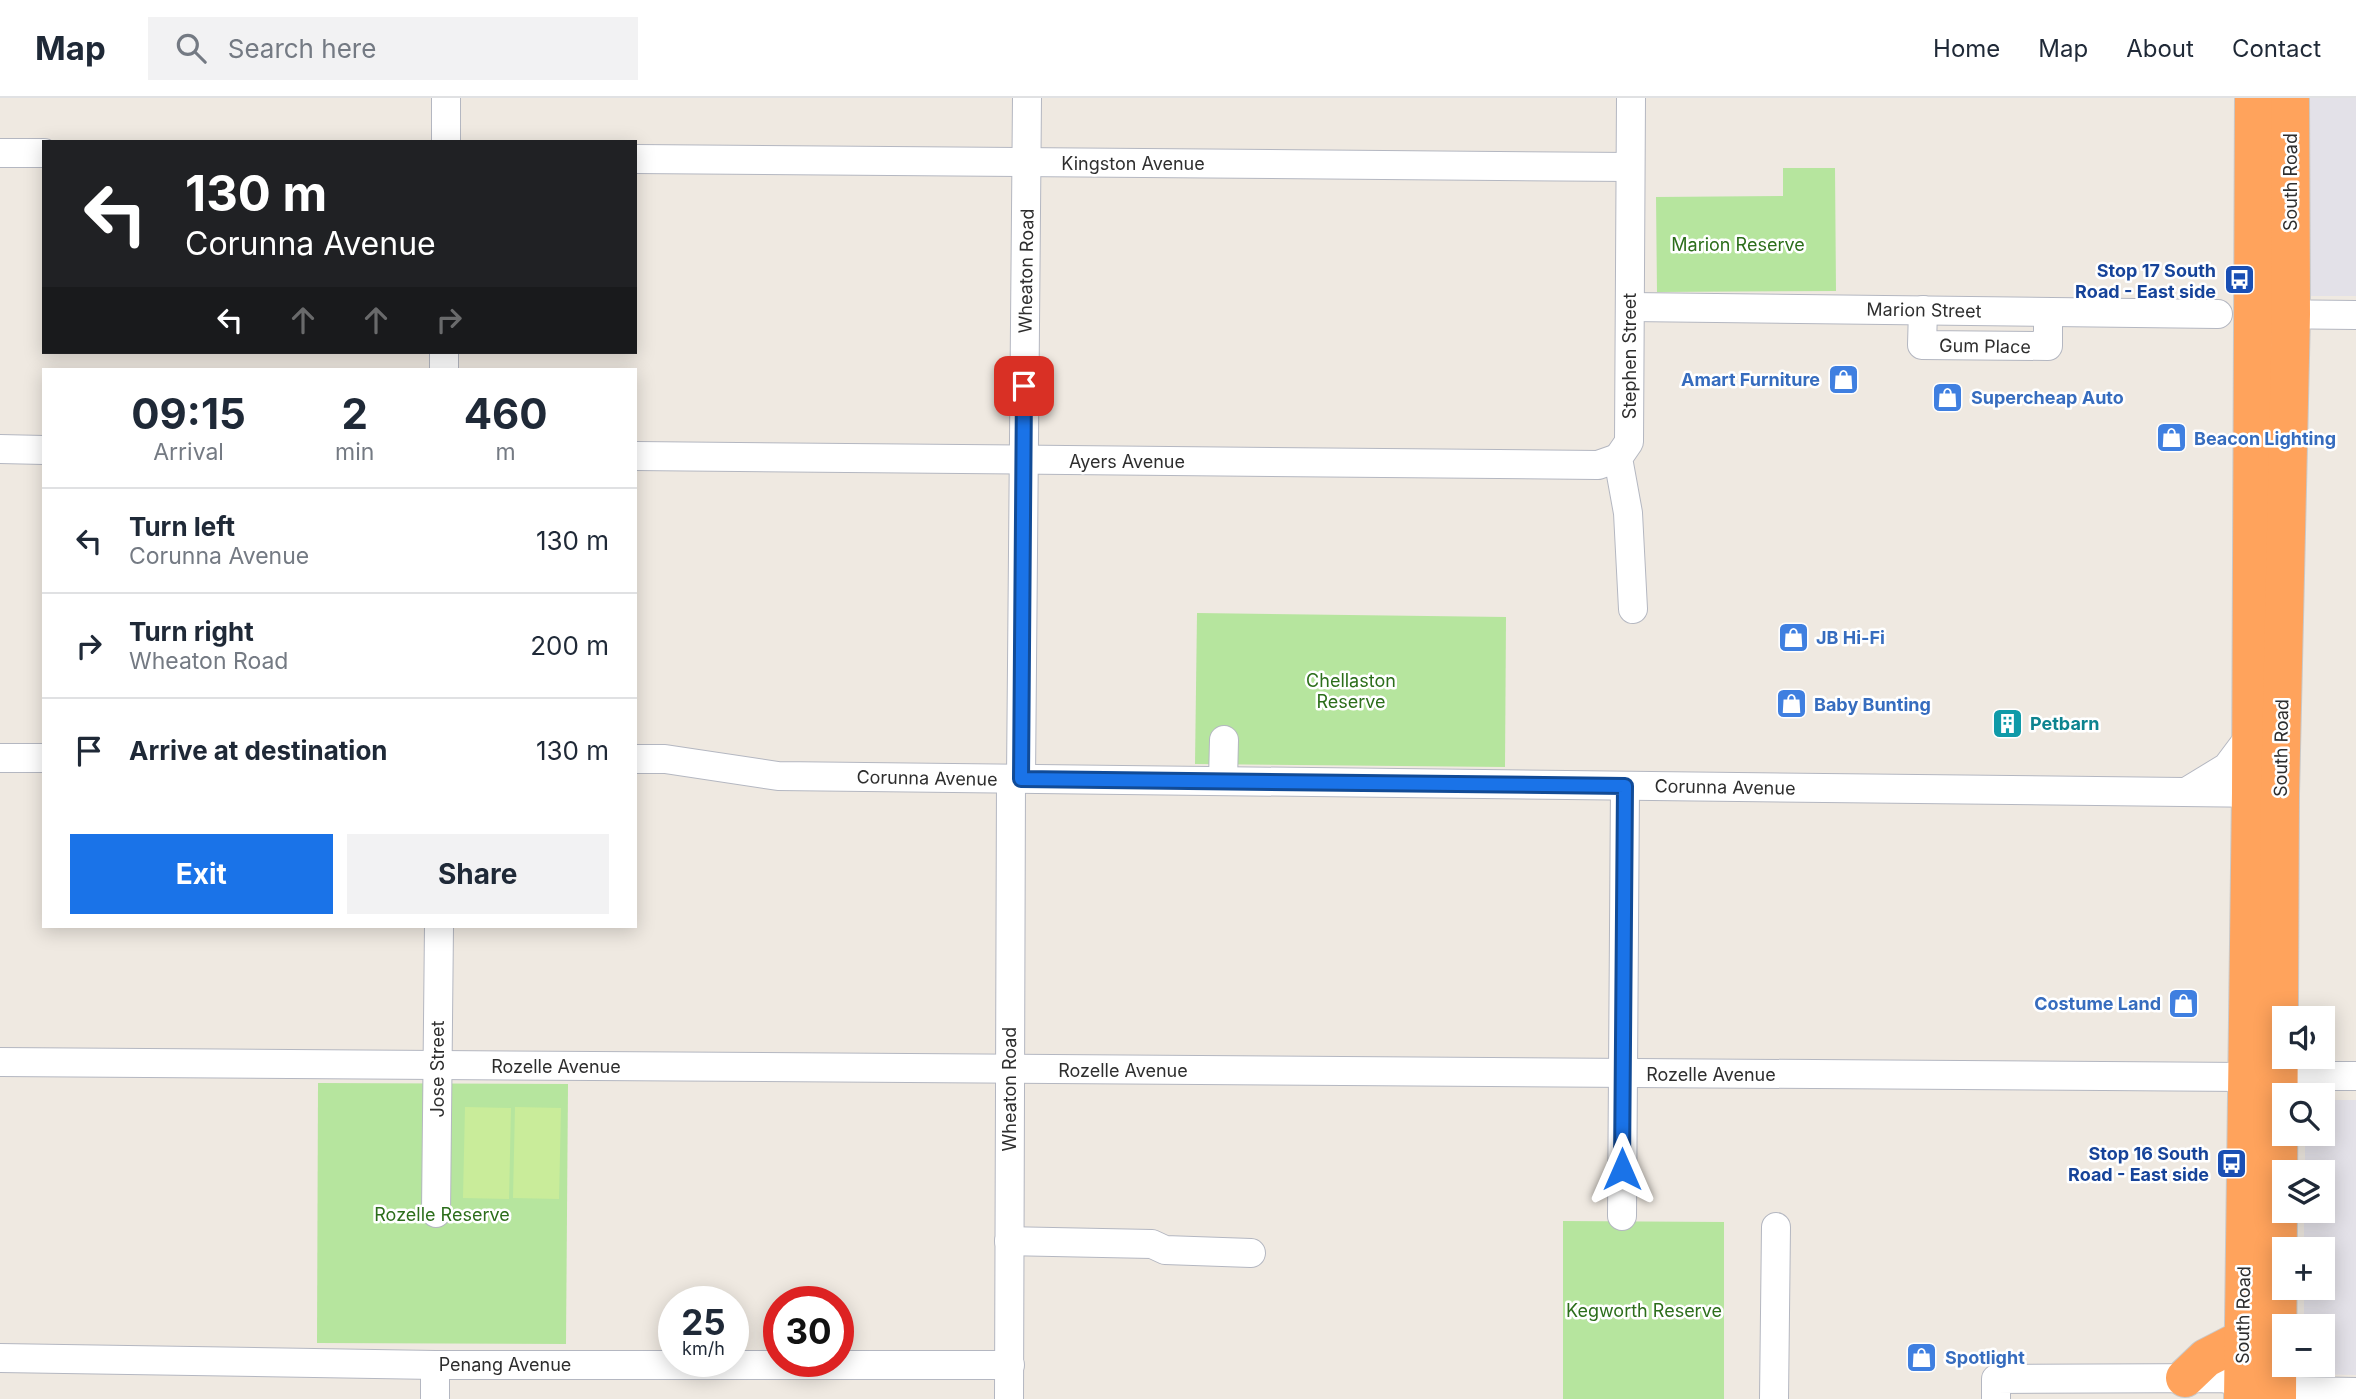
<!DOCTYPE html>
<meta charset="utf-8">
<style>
body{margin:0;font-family:Inter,sans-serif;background:#f2f2f3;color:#1f2937;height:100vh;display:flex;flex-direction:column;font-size:26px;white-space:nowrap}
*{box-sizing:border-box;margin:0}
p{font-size:23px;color:#747a83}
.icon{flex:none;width:38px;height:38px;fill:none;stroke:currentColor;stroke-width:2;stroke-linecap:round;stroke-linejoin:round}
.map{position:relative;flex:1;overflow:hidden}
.side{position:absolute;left:42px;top:270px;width:595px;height:560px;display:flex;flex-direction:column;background:#fff;border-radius:0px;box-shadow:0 4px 18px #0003}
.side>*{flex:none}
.hud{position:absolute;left:42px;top:42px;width:595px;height:214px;border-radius:0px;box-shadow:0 4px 18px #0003;background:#202124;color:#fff;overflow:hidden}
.controls{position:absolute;left:2272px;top:908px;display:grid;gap:14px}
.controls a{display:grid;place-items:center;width:63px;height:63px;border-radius:0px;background:#fff;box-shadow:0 4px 18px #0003;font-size:35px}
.speed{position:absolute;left:658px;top:1188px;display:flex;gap:14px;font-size:35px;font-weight:700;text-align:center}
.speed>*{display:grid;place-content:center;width:91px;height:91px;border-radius:50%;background:#fff;box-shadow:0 4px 18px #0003;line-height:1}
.speed small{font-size:18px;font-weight:400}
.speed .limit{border:10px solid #d22;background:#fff;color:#111}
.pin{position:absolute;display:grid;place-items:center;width:60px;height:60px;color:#fff;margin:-30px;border-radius:14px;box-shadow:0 4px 10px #0006}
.me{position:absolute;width:77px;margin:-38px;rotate:0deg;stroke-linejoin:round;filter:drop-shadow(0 0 5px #0008)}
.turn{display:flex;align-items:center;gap:24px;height:147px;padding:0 28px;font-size:32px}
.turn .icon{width:91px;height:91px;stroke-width:2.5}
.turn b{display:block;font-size:49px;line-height:60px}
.lanes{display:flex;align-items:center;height:66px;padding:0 28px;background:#0003;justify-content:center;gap:35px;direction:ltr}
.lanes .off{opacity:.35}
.eta{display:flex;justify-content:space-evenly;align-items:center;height:119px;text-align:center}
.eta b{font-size:42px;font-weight:700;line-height:49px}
.action{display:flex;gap:14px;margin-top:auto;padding:14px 28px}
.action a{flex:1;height:80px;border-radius:0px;background:#1a73e8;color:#fff;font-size:28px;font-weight:700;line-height:80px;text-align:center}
.action a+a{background:#f2f2f3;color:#1f2937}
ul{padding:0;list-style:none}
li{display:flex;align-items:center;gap:21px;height:105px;padding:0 28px;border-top:2px solid #e0e1e3}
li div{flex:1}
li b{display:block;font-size:26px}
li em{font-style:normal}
header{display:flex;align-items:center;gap:42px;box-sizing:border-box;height:98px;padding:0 35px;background:#fff;border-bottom:2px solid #e0e1e3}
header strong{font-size:33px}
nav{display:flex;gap:38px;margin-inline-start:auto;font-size:24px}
.search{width:490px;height:63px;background:#f2f2f3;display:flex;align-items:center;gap:18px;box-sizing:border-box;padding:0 24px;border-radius:0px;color:#747a83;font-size:26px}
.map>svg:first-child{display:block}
.industrial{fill:#e3e1e8}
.green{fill:#b6e59e}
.pitch{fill:#c9ec9a}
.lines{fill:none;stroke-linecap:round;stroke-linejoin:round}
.minor-casing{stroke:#b4b7c1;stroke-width:30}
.highway-casing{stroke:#c9c9c9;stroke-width:40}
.minor{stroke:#fff;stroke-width:28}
.highway{stroke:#ffa35c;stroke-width:38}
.route-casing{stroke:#114b97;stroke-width:18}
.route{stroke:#1a73e8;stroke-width:12}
.labels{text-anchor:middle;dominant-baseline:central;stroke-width:5;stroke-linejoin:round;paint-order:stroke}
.street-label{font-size:18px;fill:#2e2e2e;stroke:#fff}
.park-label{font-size:18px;fill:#2c6e1b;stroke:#fff}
.transit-label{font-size:18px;font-weight:bold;fill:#164399;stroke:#fff;text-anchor:end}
.shop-label{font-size:18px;font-weight:bold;fill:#366cbe;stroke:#fff;text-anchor:start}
.culture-label{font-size:18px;font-weight:bold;fill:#0d838f;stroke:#fff;text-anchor:start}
</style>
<header>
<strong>Map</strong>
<div class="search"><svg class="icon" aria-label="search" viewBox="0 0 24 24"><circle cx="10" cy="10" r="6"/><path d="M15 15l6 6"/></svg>Search here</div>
<nav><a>Home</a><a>Map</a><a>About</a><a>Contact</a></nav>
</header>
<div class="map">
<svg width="2356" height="1301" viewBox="0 0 2356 1301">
<rect width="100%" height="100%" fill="#efe9e1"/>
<g class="industrial">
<path d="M2306,0H2356V198H2305Z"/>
<path d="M2322,1002H2356V1277L2304,1276V1267H2322V1228H2304V1190H2322V1152L2304,1151V1113H2322V1074H2305V1036H2322Z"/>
</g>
<g class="green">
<path d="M1783,70H1835L1836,193L1657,194L1656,99L1783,98Z"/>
<path d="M1197,515L1506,519L1505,669L1195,666Z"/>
<path d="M318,985L568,986L566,1246L317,1245Z"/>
<path d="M1563,1123L1724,1124V1301H1563Z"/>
</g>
<g class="pitch">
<path d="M465,1009L511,1010L509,1101L463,1100Z"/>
<path d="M515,1009L561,1010L559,1101L513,1100Z"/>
</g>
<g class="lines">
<defs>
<g id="minor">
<path d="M1631,0L1629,344L1618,360L1628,415L1633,511"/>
<path d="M446,44V0"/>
<path d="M0,55H44"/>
<path d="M635,61L1630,69"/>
<path d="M1630,209L2218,216"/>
<path d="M1923,212L1922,247L2048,248V214"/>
<path d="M2271,216L2356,217"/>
<path d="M444,271V254"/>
<path d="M0,351L44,352"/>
<path d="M635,358L1598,367L1618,360"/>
<path d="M0,660H44"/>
<path d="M635,661H665L778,678L2269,695"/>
<path d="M1021,681L1027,0"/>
<path d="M1223,683L1224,642"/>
<path d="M2186,694L2227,669L2251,637"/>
<path d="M0,964L2246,979"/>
<path d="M2279,978H2356"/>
<path d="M436,1115L439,828"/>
<path d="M1622,1118L1625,688"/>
<path d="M1009,1143L1152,1146L1165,1152L1251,1155"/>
<path d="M0,1260L435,1267H1010"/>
<path d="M435,1267V1301"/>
<path d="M1009,1301L1011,681"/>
<path d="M1774,1301L1776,1129"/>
<path d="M1996,1301V1281L2221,1280L2229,1281L2243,1292L2356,1294"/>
</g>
<g id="highway">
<path d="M2185,1280L2206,1260L2243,1241"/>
<path d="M2243,1301L2251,695L2254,0"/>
<path d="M2277,1301L2280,696L2291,216L2290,0"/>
</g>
</defs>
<use href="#minor" class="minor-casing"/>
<use href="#highway" class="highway-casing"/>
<use href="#minor" class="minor"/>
<use href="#highway" class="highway"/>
</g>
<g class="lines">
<defs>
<path id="route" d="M1024,288L1021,681L1625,688L1622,1071"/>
</defs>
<use href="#route" class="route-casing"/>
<use href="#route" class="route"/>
</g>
<defs>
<symbol id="bus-square" viewBox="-11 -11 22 22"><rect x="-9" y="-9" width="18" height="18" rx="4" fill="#1a4fb4" stroke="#fff"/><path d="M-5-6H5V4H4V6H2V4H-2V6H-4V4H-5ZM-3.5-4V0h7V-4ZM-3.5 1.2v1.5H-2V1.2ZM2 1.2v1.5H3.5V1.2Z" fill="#fff"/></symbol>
<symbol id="shop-square" viewBox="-11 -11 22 22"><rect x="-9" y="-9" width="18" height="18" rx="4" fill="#3f7fe0" stroke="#fff"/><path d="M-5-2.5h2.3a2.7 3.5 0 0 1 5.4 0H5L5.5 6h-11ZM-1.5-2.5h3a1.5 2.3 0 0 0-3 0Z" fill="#fff"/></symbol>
<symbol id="building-square" viewBox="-11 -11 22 22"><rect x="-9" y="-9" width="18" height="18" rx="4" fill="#0f9aa8" stroke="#fff"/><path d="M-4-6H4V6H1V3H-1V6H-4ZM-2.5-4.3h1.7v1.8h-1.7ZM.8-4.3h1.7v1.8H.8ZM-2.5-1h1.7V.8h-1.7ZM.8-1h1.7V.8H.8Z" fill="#fff"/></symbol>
</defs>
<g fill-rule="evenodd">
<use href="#bus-square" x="2222" y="164" width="35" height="35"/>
<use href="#shop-square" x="1826" y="264" width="35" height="35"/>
<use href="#shop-square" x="1930" y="282" width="35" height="35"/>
<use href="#shop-square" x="2154" y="322" width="35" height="35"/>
<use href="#shop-square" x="1776" y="522" width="35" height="35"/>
<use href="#shop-square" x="1774" y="588" width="35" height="35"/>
<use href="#building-square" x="1990" y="608" width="35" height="35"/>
<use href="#shop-square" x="2166" y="888" width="35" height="35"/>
<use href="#bus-square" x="2214" y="1048" width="35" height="35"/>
<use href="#shop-square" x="1904" y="1242" width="35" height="35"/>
</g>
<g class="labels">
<g class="street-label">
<text x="1133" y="65">Kingston Avenue</text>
<text transform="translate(2290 84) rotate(-90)">South Road</text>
<text transform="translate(1026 173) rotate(-89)">Wheaton Road</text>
<text transform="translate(1924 212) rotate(1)">Marion Street</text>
<text transform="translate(1985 248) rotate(1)">Gum Place</text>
<text transform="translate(1629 258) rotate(-90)">Stephen Street</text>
<text x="1127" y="363">Ayers Avenue</text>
<text transform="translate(2281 650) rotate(-89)">South Road</text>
<text transform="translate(927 680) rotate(1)">Corunna Avenue</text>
<text transform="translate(1725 689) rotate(1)">Corunna Avenue</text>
<text x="556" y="968">Rozelle Avenue</text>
<text transform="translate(437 971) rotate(-90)">Jose Street</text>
<text x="1123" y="972">Rozelle Avenue</text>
<text x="1711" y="976">Rozelle Avenue</text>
<text transform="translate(1009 991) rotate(-90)">Wheaton Road</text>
<text transform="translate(2243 1217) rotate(-89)">South Road</text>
<text x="505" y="1266">Penang Avenue</text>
</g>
<g class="park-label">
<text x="1738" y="146">Marion Reserve</text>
<text x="1351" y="582">Chellaston<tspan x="1351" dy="21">Reserve</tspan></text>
<text x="442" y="1116">Rozelle Reserve</text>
<text x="1644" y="1212">Kegworth Reserve</text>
</g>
<g class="transit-label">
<text x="2216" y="172">Stop 17 South<tspan x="2216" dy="21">Road - East side</tspan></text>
<text x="2209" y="1055">Stop 16 South<tspan x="2209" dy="21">Road - East side</tspan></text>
</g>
<g class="shop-label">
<text x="1820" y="281" text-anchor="end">Amart Furniture</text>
<text x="1971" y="299">Supercheap Auto</text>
<text x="2194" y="340">Beacon Lighting</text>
<text x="1816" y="539">JB Hi-Fi</text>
<text x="1814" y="606">Baby Bunting</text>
<text x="2161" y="905" text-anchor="end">Costume Land</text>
<text x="1945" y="1259">Spotlight</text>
</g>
<g class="culture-label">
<text x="2030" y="625">Petbarn</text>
</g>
</g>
</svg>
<div class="controls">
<a><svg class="icon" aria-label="sound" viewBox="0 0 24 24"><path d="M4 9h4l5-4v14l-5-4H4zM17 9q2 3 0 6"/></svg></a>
<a><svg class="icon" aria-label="search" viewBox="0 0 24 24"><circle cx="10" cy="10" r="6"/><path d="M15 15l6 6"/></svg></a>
<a><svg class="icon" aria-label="layers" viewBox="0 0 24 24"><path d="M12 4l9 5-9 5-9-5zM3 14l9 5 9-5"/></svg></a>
<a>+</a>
<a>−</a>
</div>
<div class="speed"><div>25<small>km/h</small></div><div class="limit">30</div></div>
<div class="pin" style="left:1024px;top:288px;background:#d93025"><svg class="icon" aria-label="arrive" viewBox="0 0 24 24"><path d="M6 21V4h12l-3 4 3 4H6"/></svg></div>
<svg class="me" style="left:1622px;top:1071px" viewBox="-20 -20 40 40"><path d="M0-17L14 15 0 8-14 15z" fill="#1a73e8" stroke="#fff" stroke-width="4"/></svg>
<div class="hud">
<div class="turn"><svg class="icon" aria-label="left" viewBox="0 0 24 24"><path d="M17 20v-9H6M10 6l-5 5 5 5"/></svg><div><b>130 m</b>Corunna Avenue</div></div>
<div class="lanes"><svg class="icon" aria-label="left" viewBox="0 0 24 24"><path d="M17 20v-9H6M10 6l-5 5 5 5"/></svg><svg class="icon off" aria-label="ahead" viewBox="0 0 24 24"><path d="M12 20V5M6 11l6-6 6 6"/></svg><svg class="icon off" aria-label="ahead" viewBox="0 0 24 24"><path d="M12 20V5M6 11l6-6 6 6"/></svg><svg class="icon off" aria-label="right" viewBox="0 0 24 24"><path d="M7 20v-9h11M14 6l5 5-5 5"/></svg></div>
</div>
<section class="side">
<div class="eta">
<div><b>09:15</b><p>Arrival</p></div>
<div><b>2</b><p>min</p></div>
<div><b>460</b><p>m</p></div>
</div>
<ul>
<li><svg class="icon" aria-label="left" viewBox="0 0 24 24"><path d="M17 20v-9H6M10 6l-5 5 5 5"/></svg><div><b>Turn left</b><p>Corunna Avenue</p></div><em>130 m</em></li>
<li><svg class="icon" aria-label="right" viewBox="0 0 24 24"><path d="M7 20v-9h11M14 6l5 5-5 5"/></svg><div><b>Turn right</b><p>Wheaton Road</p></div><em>200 m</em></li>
<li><svg class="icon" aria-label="arrive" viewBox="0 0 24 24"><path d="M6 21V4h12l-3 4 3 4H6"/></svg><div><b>Arrive at destination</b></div><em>130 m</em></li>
</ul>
<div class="action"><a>Exit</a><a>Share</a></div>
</section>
</div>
